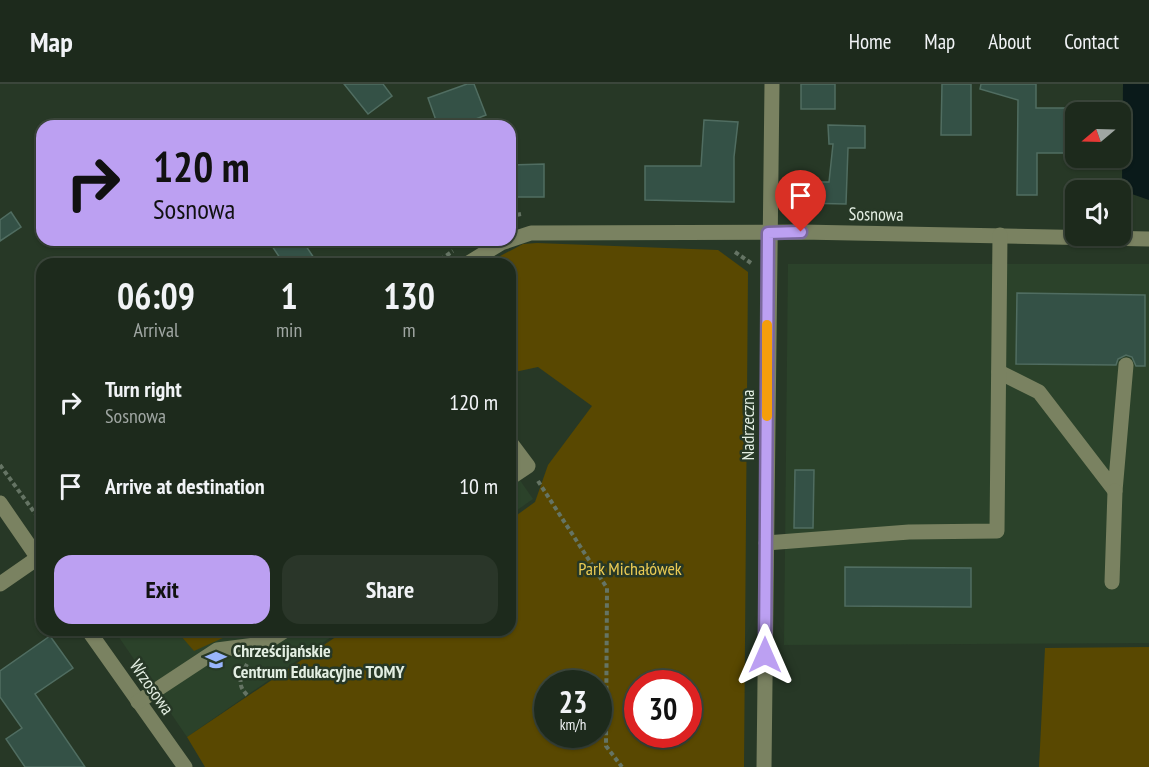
<!DOCTYPE html>
<meta charset="utf-8">
<style>
body{margin:0;font-family:"PT Sans Narrow",sans-serif;background:#2a3629;color:#f1f3f6;height:100vh;display:flex;flex-direction:column;font-size:22px;white-space:nowrap}
*{box-sizing:border-box;margin:0}
p{font-size:20px;color:#a0a7a3}
.icon{flex:none;width:33px;height:33px;fill:none;stroke:currentColor;stroke-width:2;stroke-linecap:round;stroke-linejoin:round}
.map{position:relative;flex:1;overflow:hidden}
.side{position:absolute;left:36px;top:174px;width:480px;height:378px;display:flex;flex-direction:column;background:#1d2a1c;border-radius:18px;box-shadow:0 2px 4px #0004,0 0 0 2px #3b463b}
.side>*{flex:none}
.guide{position:absolute;left:36px;top:36px;width:480px;height:126px;border-radius:18px;box-shadow:0 2px 4px #0004,0 0 0 2px #3b463b;background:#bca0f2;color:#111;overflow:hidden}
.needle{width:39px;rotate:251deg}
.controls{position:absolute;left:1065px;top:18px;display:grid;gap:12px}
.controls a{display:grid;place-items:center;width:66px;height:66px;border-radius:12px;background:#1d2a1c;box-shadow:0 2px 4px #0004,0 0 0 2px #3b463b;font-size:30px}
.speed{position:absolute;left:534px;top:586px;display:flex;gap:12px;font-size:30px;font-weight:700;text-align:center}
.speed>*{display:grid;place-content:center;width:78px;height:78px;border-radius:50%;background:#1d2a1c;box-shadow:0 2px 4px #0004,0 0 0 2px #3b463b;line-height:1}
.speed small{font-size:15px;font-weight:400}
.speed .limit{border:9px solid #d22;background:#fff;color:#111}
.pin{position:absolute;display:grid;place-items:center;width:51px;height:51px;color:#fff;margin:-62px -26px;border-radius:50% 50% 50% 0;rotate:-45deg;box-shadow:0 0 6px #0007}
.pin .icon{rotate:45deg}
.me{position:absolute;width:66px;margin:-33px;rotate:0deg;stroke-linejoin:round;filter:drop-shadow(0 0 4px #0008)}
.turn{display:flex;align-items:center;gap:21px;height:126px;padding:0 18px;font-size:27px}
.turn .icon{width:78px;height:78px;stroke-width:2.5}
.turn b{display:block;font-size:42px;line-height:51px}
.eta{display:flex;justify-content:space-evenly;align-items:center;height:102px;text-align:center}
.eta b{font-size:36px;font-weight:800;line-height:42px}
.button{display:flex;gap:12px;margin-top:auto;padding:12px 18px}
.button a{flex:1;height:69px;border-radius:18px;background:#bca0f2;color:#111;font-size:24px;font-weight:800;line-height:69px;text-align:center}
.button a+a{background:#2a3629;color:#f1f3f6}
ul{padding:0;list-style:none}
li{display:flex;align-items:center;gap:18px;height:84px;padding:0 18px}
li div{flex:1}
li b{display:block;font-size:22px}
li em{font-style:normal}
header{display:flex;align-items:center;gap:36px;box-sizing:border-box;height:84px;padding:0 30px;background:#1d2a1c;border-bottom:2px solid #3b463b}
header strong{font-size:28px}
nav{display:flex;gap:33px;margin-inline-start:auto;font-size:21px}
.map>svg:first-child{display:block}
.built{fill:#2b422a}
.green{fill:#594801;fill-rule:evenodd}
.water{fill:#0a1a1a}
.building{fill:#345146;stroke:#506d61;stroke-width:1.5}
.lines{fill:none;stroke-linecap:round;stroke-linejoin:round}
.path{stroke:#657464;stroke-width:4;stroke-dasharray:4.5 3;stroke-linecap:butt}
.minor{stroke:#7a8261;stroke-width:15}
.route-casing{stroke:#7a689d;stroke-width:15}
.route{stroke:#bca0f2;stroke-width:10}
.slow{stroke:#f59e0b;stroke-width:10}
.labels{text-anchor:middle;dominant-baseline:central;stroke-width:5;stroke-linejoin:round;paint-order:stroke}
.street-label{font-size:18px;fill:#e3eee2;stroke:#273826}
.park-label{font-size:18px;fill:#ebcb54;stroke:#273826}
.poi-label{font-size:18px;font-weight:bold;fill:#e3eee2;stroke:#273826;text-anchor:start}
</style>
<header>
<strong>Map</strong>
<nav><a>Home</a><a>Map</a><a>About</a><a>Contact</a></nav>
</header>
<div class="map">
<svg width="1149" height="683" viewBox="0 0 1149 683">
<rect width="100%" height="100%" fill="#273826"/>
<g class="built">
<path d="M788,180H1149V559L784,561Z"/>
<path d="M510,382L533,415L510,431Z"/>
<path d="M114,546H341L187,653Z"/>
</g>
<g class="green">
<path d="M537,159L718,166L748,188L744,683H205L187,653L346,546H510V436L535,418L548,381L592,322L538,283L510,289V180H485L523,160ZM548,600H598V651H548ZM638,600H688V651H638Z"/>
<path d="M181,546H265L254,551L225,553L194,567L181,552Z"/>
<path d="M1149,563V683H1039L1045,564Z"/>
</g>
<path class="water" d="M1123,0H1149V116L1129,109L1122,99Z"/>
<g class="building">
<path d="M344,0H383L392,12L368,30Z"/>
<path d="M467,0H474L486,31L458,42H438L428,14Z"/>
<rect x="801" y="0" width="34" height="25"/>
<path d="M942,0H971V51H941Z"/>
<path d="M981,0H1036V24H1076V69H1037V111H1017L1018,16L980,5Z"/>
<path d="M704,36L738,38L734,73V118L645,116V82H701Z"/>
<path d="M828,41L865,42V64H848L846,120L801,119V98H829L833,60H829Z"/>
<path d="M544,80V113H510V81Z"/>
<path d="M11,128L21,143L0,157V136Z"/>
<path d="M268,156H302L318,180H284Z"/>
<path d="M1017,209L1145,211V282H1136L1132,273L1126,271L1118,275L1116,281L1016,280Z"/>
<path d="M795,386H814L813,444H794Z"/>
<path d="M845,483L971,484V523L845,522Z"/>
<path d="M50,552L73,584L35,610L85,683H25L6,655L22,644L0,613V587Z"/>
</g>
<g class="lines">
<g class="path">
<path d="M510,132L521,130"/>
<path d="M735,168L751,179"/>
<path d="M434,180L453,167"/>
<path d="M0,381L42,439"/>
<path d="M538,397L607,504L606,662L622,683"/>
<path d="M247,611C236,600 241,592 247,580"/>
</g>
<g class="minor">
<path d="M467,180L501,159L531,149L801,148L1149,155"/>
<path d="M999,288L1039,308L1115,407L1126,281"/>
<path d="M510,358L528,382L510,394"/>
<path d="M0,419L42,480"/>
<path d="M766,459L909,448L997,447L1000,151"/>
<path d="M1112,498L1115,407"/>
<path d="M0,500L42,471"/>
<path d="M88,546L185,683"/>
<path d="M138,618L217,566L255,561L272,555L286,546"/>
<path d="M764,683L772,0"/>
</g>
</g>
<g class="lines">
<defs>
<path id="route" d="M765,571L768,149L801,148"/>
</defs>
<use href="#route" class="route-casing"/>
<use href="#route" class="route"/>
<path class="slow" d="M767,332V241"/>
</g>
<defs>
<symbol id="school-bare" viewBox="-9 -9 18 18"><path d="M0-5L7-2L0 1L-7-2ZM-4 1L0 2.5L4 1V4Q0 6-4 4Z" fill="#99b5fd" stroke="#273826" stroke-width="2.5" paint-order="stroke"/></symbol>
</defs>
<g fill-rule="evenodd">
<use href="#school-bare" x="201" y="561" width="30" height="30"/>
</g>
<g class="labels">
<g class="street-label">
<text transform="translate(876 130) rotate(1)">Sosnowa</text>
<text transform="translate(747 341) rotate(-90)">Nadrzeczna</text>
<text transform="translate(152 603) rotate(55)">Wrzosowa</text>
</g>
<g class="park-label">
<text x="630" y="484">Park Michałówek</text>
</g>
<g class="poi-label">
<text x="233" y="566">Chrześcijańskie<tspan x="233" dy="21">Centrum Edukacyjne TOMY</tspan></text>
</g>
</g>
</svg>
<div class="controls">
<a><svg class="needle" viewBox="-14 -14 28 28"><path d="M0-13l5 13h-10z" fill="#e53935"/><path d="M0 13l5-13h-10z" fill="#a0a7a3"/></svg></a>
<a><svg class="icon" aria-label="sound" viewBox="0 0 24 24"><path d="M4 9h4l5-4v14l-5-4H4zM17 9q2 3 0 6"/></svg></a>
</div>
<div class="speed"><div>23<small>km/h</small></div><div class="limit">30</div></div>
<div class="pin" style="left:801px;top:148px;background:#d93025"><svg class="icon" aria-label="arrive" viewBox="0 0 24 24"><path d="M6 21V4h12l-3 4 3 4H6"/></svg></div>
<svg class="me" style="left:765px;top:571px" viewBox="-20 -20 40 40"><path d="M0-17L14 15 0 8-14 15z" fill="#bca0f2" stroke="#fff" stroke-width="4"/></svg>
<div class="guide">
<div class="turn"><svg class="icon" aria-label="right" viewBox="0 0 24 24"><path d="M7 20v-9h11M14 6l5 5-5 5"/></svg><div><b>120 m</b>Sosnowa</div></div>
</div>
<section class="side">
<div class="eta">
<div><b>06:09</b><p>Arrival</p></div>
<div><b>1</b><p>min</p></div>
<div><b>130</b><p>m</p></div>
</div>
<ul>
<li><svg class="icon" aria-label="right" viewBox="0 0 24 24"><path d="M7 20v-9h11M14 6l5 5-5 5"/></svg><div><b>Turn right</b><p>Sosnowa</p></div><em>120 m</em></li>
<li><svg class="icon" aria-label="arrive" viewBox="0 0 24 24"><path d="M6 21V4h12l-3 4 3 4H6"/></svg><div><b>Arrive at destination</b></div><em>10 m</em></li>
</ul>
<div class="button"><a>Exit</a><a>Share</a></div>
</section>
</div>
